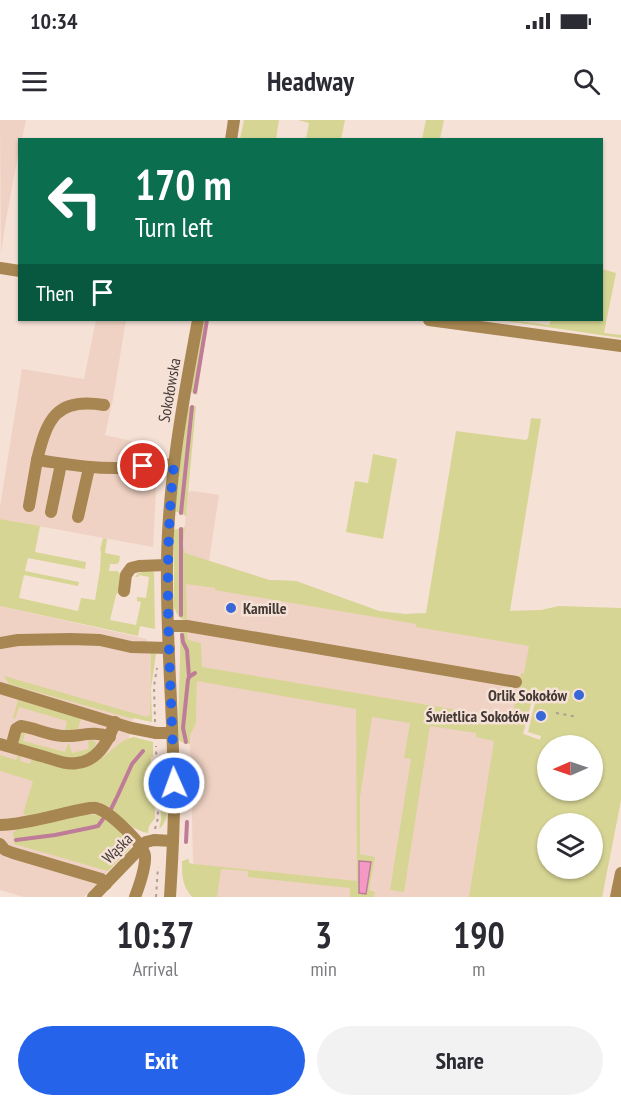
<!DOCTYPE html>
<meta charset="utf-8">
<style>
body{margin:0;font-family:"PT Sans Narrow",sans-serif;background:#f2f2f3;color:#2b2b33;height:100vh;display:flex;flex-direction:column;font-size:22px;white-space:nowrap}
*{box-sizing:border-box;margin:0}
p{font-size:20px;color:#7c7c81}
.icon{flex:none;width:33px;height:33px;fill:none;stroke:currentColor;stroke-width:2;stroke-linecap:round;stroke-linejoin:round}
.map{position:relative;height:777px;overflow:hidden}
.drawer{display:flex;flex-direction:column;background:#fff;flex:1}
.drawer>*{flex:none}
.top-card{position:absolute;left:18px;top:18px;width:585px;height:183px;border-radius:0px;box-shadow:0 2px 4px #0004;background:#0b6e4f;color:#fff;overflow:hidden}
.needle{width:39px;rotate:268deg}
.fabs{position:absolute;left:537px;top:615px;display:grid;gap:12px}
.fabs a{display:grid;place-items:center;width:66px;height:66px;border-radius:50%;background:#fff;box-shadow:0 2px 4px #0004;font-size:30px}
.pin{position:absolute;display:grid;place-items:center;width:51px;height:51px;color:#fff;margin:-26px;border:3px solid #fff;border-radius:50%;box-shadow:0 2px 6px #0007}
.me{position:absolute;width:66px;margin:-33px;rotate:358deg;stroke-linejoin:round;filter:drop-shadow(0 0 4px #0008)}
.turn{display:flex;align-items:center;gap:21px;height:126px;padding:0 18px;font-size:27px}
.turn .icon{width:78px;height:78px;stroke-width:2.5}
.turn b{display:block;font-size:42px;line-height:51px}
.then{display:flex;align-items:center;height:57px;padding:0 18px;background:#0003;gap:12px;font-size:22px}
.eta{display:flex;justify-content:space-evenly;align-items:center;height:102px;text-align:center}
.eta b{font-size:36px;font-weight:800;line-height:42px}
.button{display:flex;gap:12px;margin-top:auto;padding:12px 18px}
.button a{flex:1;height:69px;border-radius:36px;background:#2563eb;color:#fff;font-size:24px;font-weight:800;line-height:69px;text-align:center}
.button a+a{background:#f2f2f3;color:#2b2b33}
.status{display:flex;justify-content:space-between;align-items:center;height:42px;padding:0 30px;background:#fff;direction:ltr}
.status svg{height:16px;fill:currentColor}
header{display:flex;justify-content:space-between;align-items:center;height:78px;padding:0 18px;background:#fff;font-size:27px;font-weight:800}
.map>svg:first-child{display:block}
.built{fill:#efd2c3;fill-rule:evenodd}
.green{fill:#d7d594;fill-rule:evenodd}
.water{fill:#f499c3;stroke:#bf7c99;stroke-width:1.5}
.lines{fill:none;stroke-linecap:round;stroke-linejoin:round}
.stream{stroke:#bf7c99;stroke-width:4}
.path{stroke:#ac9c94;stroke-width:2;stroke-dasharray:3 4.5;stroke-linecap:butt}
.minor{stroke:#a78651;stroke-width:12}
.route{stroke:#2563eb;stroke-width:10;stroke-dasharray:0 18}
.poi-dot{fill:#3867d7;stroke:#f6e1d6;stroke-width:2}
.labels{text-anchor:middle;dominant-baseline:central;stroke-width:5;stroke-linejoin:round;paint-order:stroke}
.street-label{font-size:16px;fill:#433a36;stroke:#f6e1d6}
.poi-label{font-size:16px;font-weight:bold;fill:#433a36;stroke:#f6e1d6;text-anchor:end}
</style>
<div class="status"><b>10:34</b><svg viewBox="0 0 49 12"><path d="M0 12V9h3v3zM5 12V6h3v6zM10 12V3h3v9zM15 12V0h3v12zM26 1h20v11H26zM47 4h2v5h-2z"/></svg></div>
<header><svg class="icon" aria-label="menu" viewBox="0 0 24 24"><path d="M4 6h16M4 12h16M4 18h16"/></svg>Headway<svg class="icon" aria-label="search" viewBox="0 0 24 24"><circle cx="10" cy="10" r="6"/><path d="M15 15l6 6"/></svg></header>
<div class="map">
<svg width="621" height="777" viewBox="0 0 621 777">
<rect width="100%" height="100%" fill="#f6e1d6"/>
<g class="built">
<path d="M0,0H26L22,19L20,20L19,30L5,105L1,134Z"/>
<path d="M96,200H126L113,279L105,315L162,328L156,370L153,427L0,399V387L22,249L84,259Z"/>
<path d="M193,371L219,375L209,441L269,460L296,461L379,491L405,494L541,490L533,573L523,614L556,625L548,626V670H592L621,680L602,777H204L193,741L190,616L196,603L197,552L188,524L183,425L188,372ZM548,704H592V748H548Z"/>
<path d="M0,486L147,519V532L151,534L150,595L148,601L133,598L129,618L144,703L134,709L127,719L130,728L84,777H24L0,770Z"/>
</g>
<g class="green">
<path d="M244,0H279L276,19H240Z"/>
<path d="M298,0H345L341,19H306L309,3Z"/>
<path d="M426,0H444L440,19H422Z"/>
<path d="M602,149L616,153L604,213L621,215V218L499,200H507L549,205L551,200H602Z"/>
<path d="M203,200H208L197,275L191,272Z"/>
<path d="M196,286L186,396L175,391L181,336L188,287Z"/>
<path d="M531,298L541,299L510,491L541,490L559,486L621,488V680L602,777H469L494,621L476,617V613L430,606L404,772L390,770L411,639L404,638L410,603L372,597L360,677V734L375,737L369,770L375,772L374,777H350V768L248,757V751L221,749L217,777H192C182,766 182,755 182,741L189,739V743L194,744L357,761L356,589L197,561L196,603L190,616V624L183,623L179,620C177,584 181,549 180,513L187,511L188,520L201,523L202,547L512,599L521,553H524L529,526L416,507V504L215,470V468L186,464L187,500C179,500 177,494 174,487V410L185,407L183,425L185,433L269,460L296,461L379,491L405,494L426,493L456,311L526,320L528,318ZM534,573L537,574L528,612L541,616L540,620L523,614ZM548,626H592V670H548ZM548,704H592V748H548ZM359,741L371,742L366,774L360,773Z"/>
<path d="M373,334L397,339L383,419L346,412L355,361L368,363Z"/>
<path d="M0,399L40,406L35,432L86,442L85,449L28,438L25,451L79,462L78,466L24,455L19,478L78,491L81,478L95,480L100,450L101,431L100,430L103,418L107,419L105,433L120,436L119,442L117,444H110L109,451H117L120,454V470L116,475L110,500L136,505L141,482L137,481V477L146,478L149,457L139,455L138,457H135C139,451 147,450 154,452L155,509L140,506L138,516L0,486Z"/>
<path d="M147,532L156,534L151,568L152,602L134,598L133,599L9,564L4,556L147,597L150,595L151,534Z"/>
<path d="M18,580L81,598L78,609L65,610L67,601L19,587L15,599L13,598Z"/>
<path d="M25,612L23,621L65,632L68,624H69L72,633L89,629L88,621L93,620L96,623C89,651 40,631 22,627L18,622L21,613Z"/>
<path d="M134,617L153,622V637H151V646H154L155,698L149,706L148,713C128,710 118,688 98,682L30,696L23,694L33,661L0,651V635L16,640L19,633L21,634L20,641L30,644L32,637C43,638 87,646 94,643C109,636 117,620 134,617Z"/>
<path d="M191,640L192,675L181,672L180,647L185,642Z"/>
<path d="M160,664H162C165,680 173,697 159,709L161,700Z"/>
<path d="M84,694L99,695L108,701L127,719L130,728L108,751L14,724L13,713L17,709Z"/>
</g>
<path class="water" d="M359,741L371,742L366,774L359,773Z"/>
<g class="lines">
<g class="stream">
<path d="M195,272L207,200"/>
<path d="M181,393L192,287"/>
<path d="M181,409V495"/>
<path d="M182,515L183,522L187,530L189,557"/>
<path d="M186,622L183,608L188,560L189,557L195,553"/>
<path d="M186,645L188,673"/>
<path d="M117,677L132,644L143,631"/>
<path d="M111,689L116,679"/>
<path d="M16,720L55,715L89,708L98,706L103,699"/>
<path d="M186,722L187,702"/>
</g>
<g class="path">
<path d="M556,593L578,597"/>
<path d="M155,602L154,566L157,548"/>
<path d="M155,709L158,698L156,626"/>
<path d="M156,777L158,747"/>
</g>
<g class="minor">
<path d="M231,20L234,0"/>
<path d="M0,148L20,151"/>
<path d="M429,200L621,226"/>
<path d="M37,340C47,299 56,277 104,285"/>
<path d="M29,386L37,340C66,344 93,349 122,348C140,348 155,343 174,345"/>
<path d="M51,392L61,344"/>
<path d="M78,397L89,348"/>
<path d="M124,471L126,455L131,448L139,446L167,445"/>
<path d="M168,506H187L516,562"/>
<path d="M0,523L18,520L71,519L100,520L131,527L169,528"/>
<path d="M0,568L131,608L156,613H172"/>
<path d="M0,624C15,628 30,633 45,637C55,640 66,645 77,643C98,641 109,620 115,602"/>
<path d="M11,627L16,609L21,606C35,608 48,615 63,616C80,617 93,610 110,617"/>
<path d="M0,705C30,704 60,693 90,688C94,688 95,687 99,689C110,693 144,724 145,736C146,748 139,766 135,777"/>
<path d="M0,724L5,730L13,733L101,759L106,764"/>
<path d="M93,777L146,722L154,720L173,721"/>
<path d="M170,777C172,745 174,713 174,681C174,602 166,523 167,444C168,361 183,280 198,200"/>
<path d="M616,777L621,753"/>
</g>
</g>
<g class="lines">
<path class="route" d="M143,346L160,344L174,345C162,451 171,556 174,663"/>
</g>
<g class="poi-dot">
<circle cx="231" cy="488" r="6"/>
<circle cx="579" cy="575" r="6"/>
<circle cx="541" cy="596" r="6"/>
</g>
<g class="labels">
<g class="street-label">
<text transform="translate(169 270) rotate(-80)">Sokołowska</text>
<text transform="translate(117 728) rotate(-45)">Wąska</text>
</g>
<g class="poi-label">
<text x="243" y="488" text-anchor="start">Kamille</text>
<text x="567" y="575">Orlik Sokołów</text>
<text x="529" y="596">Świetlica Sokołów</text>
</g>
</g>
</svg>
<div class="fabs">
<a><svg class="needle" viewBox="-14 -14 28 28"><path d="M0-13l5 13h-10z" fill="#e53935"/><path d="M0 13l5-13h-10z" fill="#7c7c81"/></svg></a>
<a><svg class="icon" aria-label="layers" viewBox="0 0 24 24"><path d="M12 4l9 5-9 5-9-5zM3 14l9 5 9-5"/></svg></a>
</div>
<div class="pin" style="left:143px;top:346px;background:#d93025"><svg class="icon" aria-label="arrive" viewBox="0 0 24 24"><path d="M6 21V4h12l-3 4 3 4H6"/></svg></div>
<svg class="me" style="left:174px;top:663px" viewBox="-20 -20 40 40"><circle r="17" fill="#2563eb" stroke="#fff" stroke-width="3"/><path d="M0-11L8 9 0 5-8 9z" fill="#fff"/></svg>
<div class="top-card">
<div class="turn"><svg class="icon" aria-label="left" viewBox="0 0 24 24"><path d="M17 20v-9H6M10 6l-5 5 5 5"/></svg><div><b>170 m</b>Turn left</div></div>
<div class="then">Then<svg class="icon" aria-label="arrive" viewBox="0 0 24 24"><path d="M6 21V4h12l-3 4 3 4H6"/></svg></div>
</div>
</div>
<section class="drawer">
<div class="eta">
<div><b>10:37</b><p>Arrival</p></div>
<div><b>3</b><p>min</p></div>
<div><b>190</b><p>m</p></div>
</div>
<div class="button"><a>Exit</a><a>Share</a></div>
</section>
